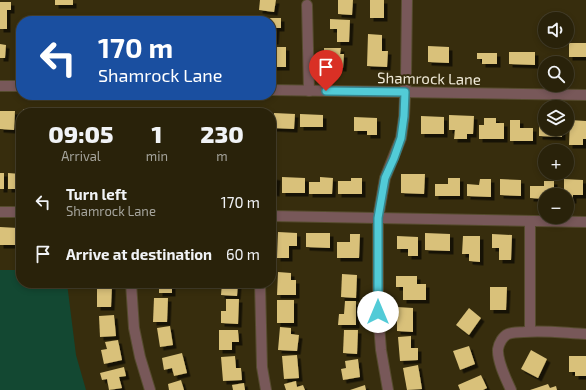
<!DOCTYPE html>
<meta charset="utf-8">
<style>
body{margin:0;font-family:"Exo 2",sans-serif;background:#352f18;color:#f1f3f6;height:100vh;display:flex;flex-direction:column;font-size:15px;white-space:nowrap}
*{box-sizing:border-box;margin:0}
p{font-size:13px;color:#a5a49c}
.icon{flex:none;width:22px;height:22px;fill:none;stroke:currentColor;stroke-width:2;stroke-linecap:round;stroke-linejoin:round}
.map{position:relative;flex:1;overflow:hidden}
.drawer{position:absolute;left:16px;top:108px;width:260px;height:180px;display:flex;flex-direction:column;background:#29220a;border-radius:16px;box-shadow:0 2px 6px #0003,0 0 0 1px #453f2b}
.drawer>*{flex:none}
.hud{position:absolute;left:16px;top:16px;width:260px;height:84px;border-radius:16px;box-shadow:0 2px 6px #0003,0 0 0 1px #453f2b;background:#1a4fa0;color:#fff;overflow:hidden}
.controls{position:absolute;left:538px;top:12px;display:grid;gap:8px}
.controls a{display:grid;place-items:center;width:36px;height:36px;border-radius:50%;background:#29220a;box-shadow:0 2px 6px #0003,0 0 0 1px #453f2b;font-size:20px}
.pin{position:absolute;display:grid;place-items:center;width:34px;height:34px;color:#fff;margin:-41px -17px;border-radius:50% 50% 50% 0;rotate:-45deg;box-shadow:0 0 4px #0007}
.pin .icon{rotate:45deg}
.me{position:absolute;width:44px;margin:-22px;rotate:0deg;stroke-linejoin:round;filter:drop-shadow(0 0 3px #0008)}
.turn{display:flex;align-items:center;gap:14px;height:84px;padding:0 16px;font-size:18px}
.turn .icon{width:52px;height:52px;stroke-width:2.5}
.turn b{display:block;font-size:28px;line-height:34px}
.eta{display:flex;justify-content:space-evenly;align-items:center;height:68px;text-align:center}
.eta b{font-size:24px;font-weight:800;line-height:28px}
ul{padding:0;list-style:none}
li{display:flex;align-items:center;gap:12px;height:52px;padding:0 16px}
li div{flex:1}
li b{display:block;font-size:15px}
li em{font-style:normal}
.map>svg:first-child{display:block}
.green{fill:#134832}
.building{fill:#d9c17a;filter:url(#shadow)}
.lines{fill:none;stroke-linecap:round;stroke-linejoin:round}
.minor-casing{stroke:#554b2d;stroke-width:12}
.minor{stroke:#785859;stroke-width:10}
.route-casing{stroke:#35848c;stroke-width:10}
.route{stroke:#52cbd7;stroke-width:7}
.labels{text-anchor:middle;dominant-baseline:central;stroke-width:4;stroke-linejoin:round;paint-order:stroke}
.street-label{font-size:15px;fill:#f0ead8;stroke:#372d0d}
</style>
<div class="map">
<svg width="586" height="390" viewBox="0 0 586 390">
<defs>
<filter id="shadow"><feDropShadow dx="3.5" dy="3.5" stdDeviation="0" flood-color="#0009"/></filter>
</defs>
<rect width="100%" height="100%" fill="#372d0d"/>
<path class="green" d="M0,270H21V283H67L76,355L86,390H0Z"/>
<g class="building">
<rect x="55" y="0" width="18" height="5"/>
<path d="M260,0H276L274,12L259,10Z"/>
<path d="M338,0H353L352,15L338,14Z"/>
<rect x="370" y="0" width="14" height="18"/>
<path d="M0,2H11V10H7V29H0Z"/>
<path d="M264,18H281V28H276L275,41H271V21H264Z"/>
<path d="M330,19L350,20L349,42H337V29H330Z"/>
<path d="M368,34L382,35V51H388L387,67L367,66Z"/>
<rect x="569" y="43" width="17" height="14"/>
<path d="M0,44L6,45L5,58H0Z"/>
<path d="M428,46L449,47V63L428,62Z"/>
<path d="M273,47H286V67H271V57H273Z"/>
<path d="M324,48H341L340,54H344L343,68L324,67Z"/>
<path d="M509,52H535V65L509,64Z"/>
<path d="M477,53H497V64H482V59H477Z"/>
<path d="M23,109L45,110V113H23Z"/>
<rect x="52" y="110" width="21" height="3"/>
<path d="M0,111H15L14,130L0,129Z"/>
<path d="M274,113L295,114L294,129L273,128Z"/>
<path d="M300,114L323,115V127H300Z"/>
<path d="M449,115L474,116L473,134H467V139H454L455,130H449Z"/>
<path d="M421,116L444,117V134H421Z"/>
<path d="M354,117L377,118V135H367V131H354Z"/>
<path d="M484,118H496V123H504V139H479V125H484Z"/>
<path d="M539,119L545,120V129H562V137L539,136Z"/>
<path d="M510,120H520V128H533V141H510Z"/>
<path d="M570,120L586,121V139H583V145H569Z"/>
<rect x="0" y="173" width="4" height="16"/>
<path d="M8,173L21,174V189H8Z"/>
<path d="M401,174H425L424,194L401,193Z"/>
<path d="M271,176L277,177L276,193L271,192Z"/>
<path d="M282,177L305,178V193H282Z"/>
<path d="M320,177L333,178L332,194H309V182H320Z"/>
<path d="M351,178H362V194H338V181H351Z"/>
<path d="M448,178H460V196H435V184H448Z"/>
<path d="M480,179H491V197L467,196V184L479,185Z"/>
<path d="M500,179L521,180V196L500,195Z"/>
<path d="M564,179L583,180V195H573V200H567V195H564Z"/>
<path d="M544,181H554V195H545V199L530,198V186H544Z"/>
<path d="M0,227L18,228V245H0Z"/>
<path d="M278,232L297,233V246H289V258H277Z"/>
<path d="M306,233H330V248L306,247Z"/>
<path d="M425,233L450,234V251L425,250Z"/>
<path d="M350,234H360L359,258H337V242H350Z"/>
<path d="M492,234L512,235L511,260H499V248H492Z"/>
<path d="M397,236L418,237V256H408V249H397Z"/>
<path d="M463,236H480V262L469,261V254H462Z"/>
<path d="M278,272L291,273V280H296V295H277Z"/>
<path d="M342,274L357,275L356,298L341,297Z"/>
<path d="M396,276H417V284H426V300H403V287H396Z"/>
<rect x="159" y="283" width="13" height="10"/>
<path d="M222,283H238L237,296L221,295Z"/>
<path d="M97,285L112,286L111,307H97Z"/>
<path d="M490,287H507L506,310H490Z"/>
<path d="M154,298H168L167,322H153Z"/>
<path d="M226,299H239L238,324L221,323V311H226Z"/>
<rect x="277" y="300" width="17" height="23"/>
<path d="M345,301H356V325H338L339,314H344Z"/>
<path d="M397,307L413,308V332L397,331Z"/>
<path d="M469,308L481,318L469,335L456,325Z"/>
<path d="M114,315L116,336L100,337L99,316Z"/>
<path d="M170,326L173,345L160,347L157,328Z"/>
<path d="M280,327L291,328V334L299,335L297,351L278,350Z"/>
<path d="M219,330H238L239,342H232V350H219Z"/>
<path d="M344,330H358L357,354L343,353Z"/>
<path d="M411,336V348H418V360L400,361L398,337Z"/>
<path d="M118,340L122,360L104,364L101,350L107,349L105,342Z"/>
<path d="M469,346L475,364L460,370L453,351Z"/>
<path d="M531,350L547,359L538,378L521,369Z"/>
<path d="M182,353L187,373L174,376L172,368L164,370L162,358Z"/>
<path d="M297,355L299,378L284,379L282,356Z"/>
<path d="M235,356L236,368H241L242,380L223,381L221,357Z"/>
<path d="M569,356H586V376H575V372H569Z"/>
<path d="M358,359L360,377L343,380L341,369L346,368L345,361Z"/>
<path d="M418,365L422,389L407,390L403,368Z"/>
<path d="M124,367L126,376L119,377L122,388L109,390L107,379L102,380L100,373Z"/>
<path d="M481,375L487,388L483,390H460L458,385Z"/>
<path d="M181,380L184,390H169L168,384Z"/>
<path d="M296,381L297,387L303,385L305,390H286L284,384Z"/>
<path d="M244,383L245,390H233L232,385Z"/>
<path d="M548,384L550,388L556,386L557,390H530Z"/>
<path d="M365,385L366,390H350Z"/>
</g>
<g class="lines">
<defs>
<g id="minor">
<path d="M307,5L309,91"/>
<path d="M0,86H21"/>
<path d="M271,90L586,95"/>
<path d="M0,212H21"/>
<path d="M271,216L586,222"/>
<path d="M131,283L134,328L140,357L150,390"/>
<path d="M260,283L262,367L266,390"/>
<path d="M530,331V221"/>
<path d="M388,390L381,350L378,312V218L385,178L401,138L404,117L406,76L407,0"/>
<path d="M511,390C506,379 497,361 498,349C499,343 503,336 508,334C513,332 519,332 524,332C544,330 565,333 586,334"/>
</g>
</defs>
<use href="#minor" class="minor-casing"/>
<use href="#minor" class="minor"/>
</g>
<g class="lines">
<defs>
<path id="route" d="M326,91L405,92L404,116L401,138L394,158L385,178L378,218V312"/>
</defs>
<use href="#route" class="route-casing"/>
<use href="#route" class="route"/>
</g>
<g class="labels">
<g class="street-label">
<text transform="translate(429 78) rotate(1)">Shamrock Lane</text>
</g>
</g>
</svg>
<div class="controls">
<a><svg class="icon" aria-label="sound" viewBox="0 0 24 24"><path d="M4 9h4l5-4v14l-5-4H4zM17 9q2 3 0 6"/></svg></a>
<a><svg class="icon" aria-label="search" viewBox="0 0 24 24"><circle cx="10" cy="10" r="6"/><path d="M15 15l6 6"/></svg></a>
<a><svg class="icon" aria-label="layers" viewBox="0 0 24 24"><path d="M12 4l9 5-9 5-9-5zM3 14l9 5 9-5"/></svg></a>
<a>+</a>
<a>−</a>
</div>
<div class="pin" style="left:326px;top:91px;background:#d93025"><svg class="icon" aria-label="arrive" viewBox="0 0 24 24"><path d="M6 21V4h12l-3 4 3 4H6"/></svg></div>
<svg class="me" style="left:378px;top:312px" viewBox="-20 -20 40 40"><circle r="19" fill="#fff"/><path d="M0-13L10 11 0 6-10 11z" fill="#52cbd7"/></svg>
<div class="hud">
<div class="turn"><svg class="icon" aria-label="left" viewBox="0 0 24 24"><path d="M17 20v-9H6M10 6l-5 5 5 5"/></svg><div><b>170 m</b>Shamrock Lane</div></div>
</div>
<section class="drawer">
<div class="eta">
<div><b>09:05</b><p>Arrival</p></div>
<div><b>1</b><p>min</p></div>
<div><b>230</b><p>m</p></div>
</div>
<ul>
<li><svg class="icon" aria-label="left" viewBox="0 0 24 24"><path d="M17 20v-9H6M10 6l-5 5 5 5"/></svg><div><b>Turn left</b><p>Shamrock Lane</p></div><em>170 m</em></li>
<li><svg class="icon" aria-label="arrive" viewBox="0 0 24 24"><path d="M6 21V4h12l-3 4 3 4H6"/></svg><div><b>Arrive at destination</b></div><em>60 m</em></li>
</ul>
</section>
</div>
